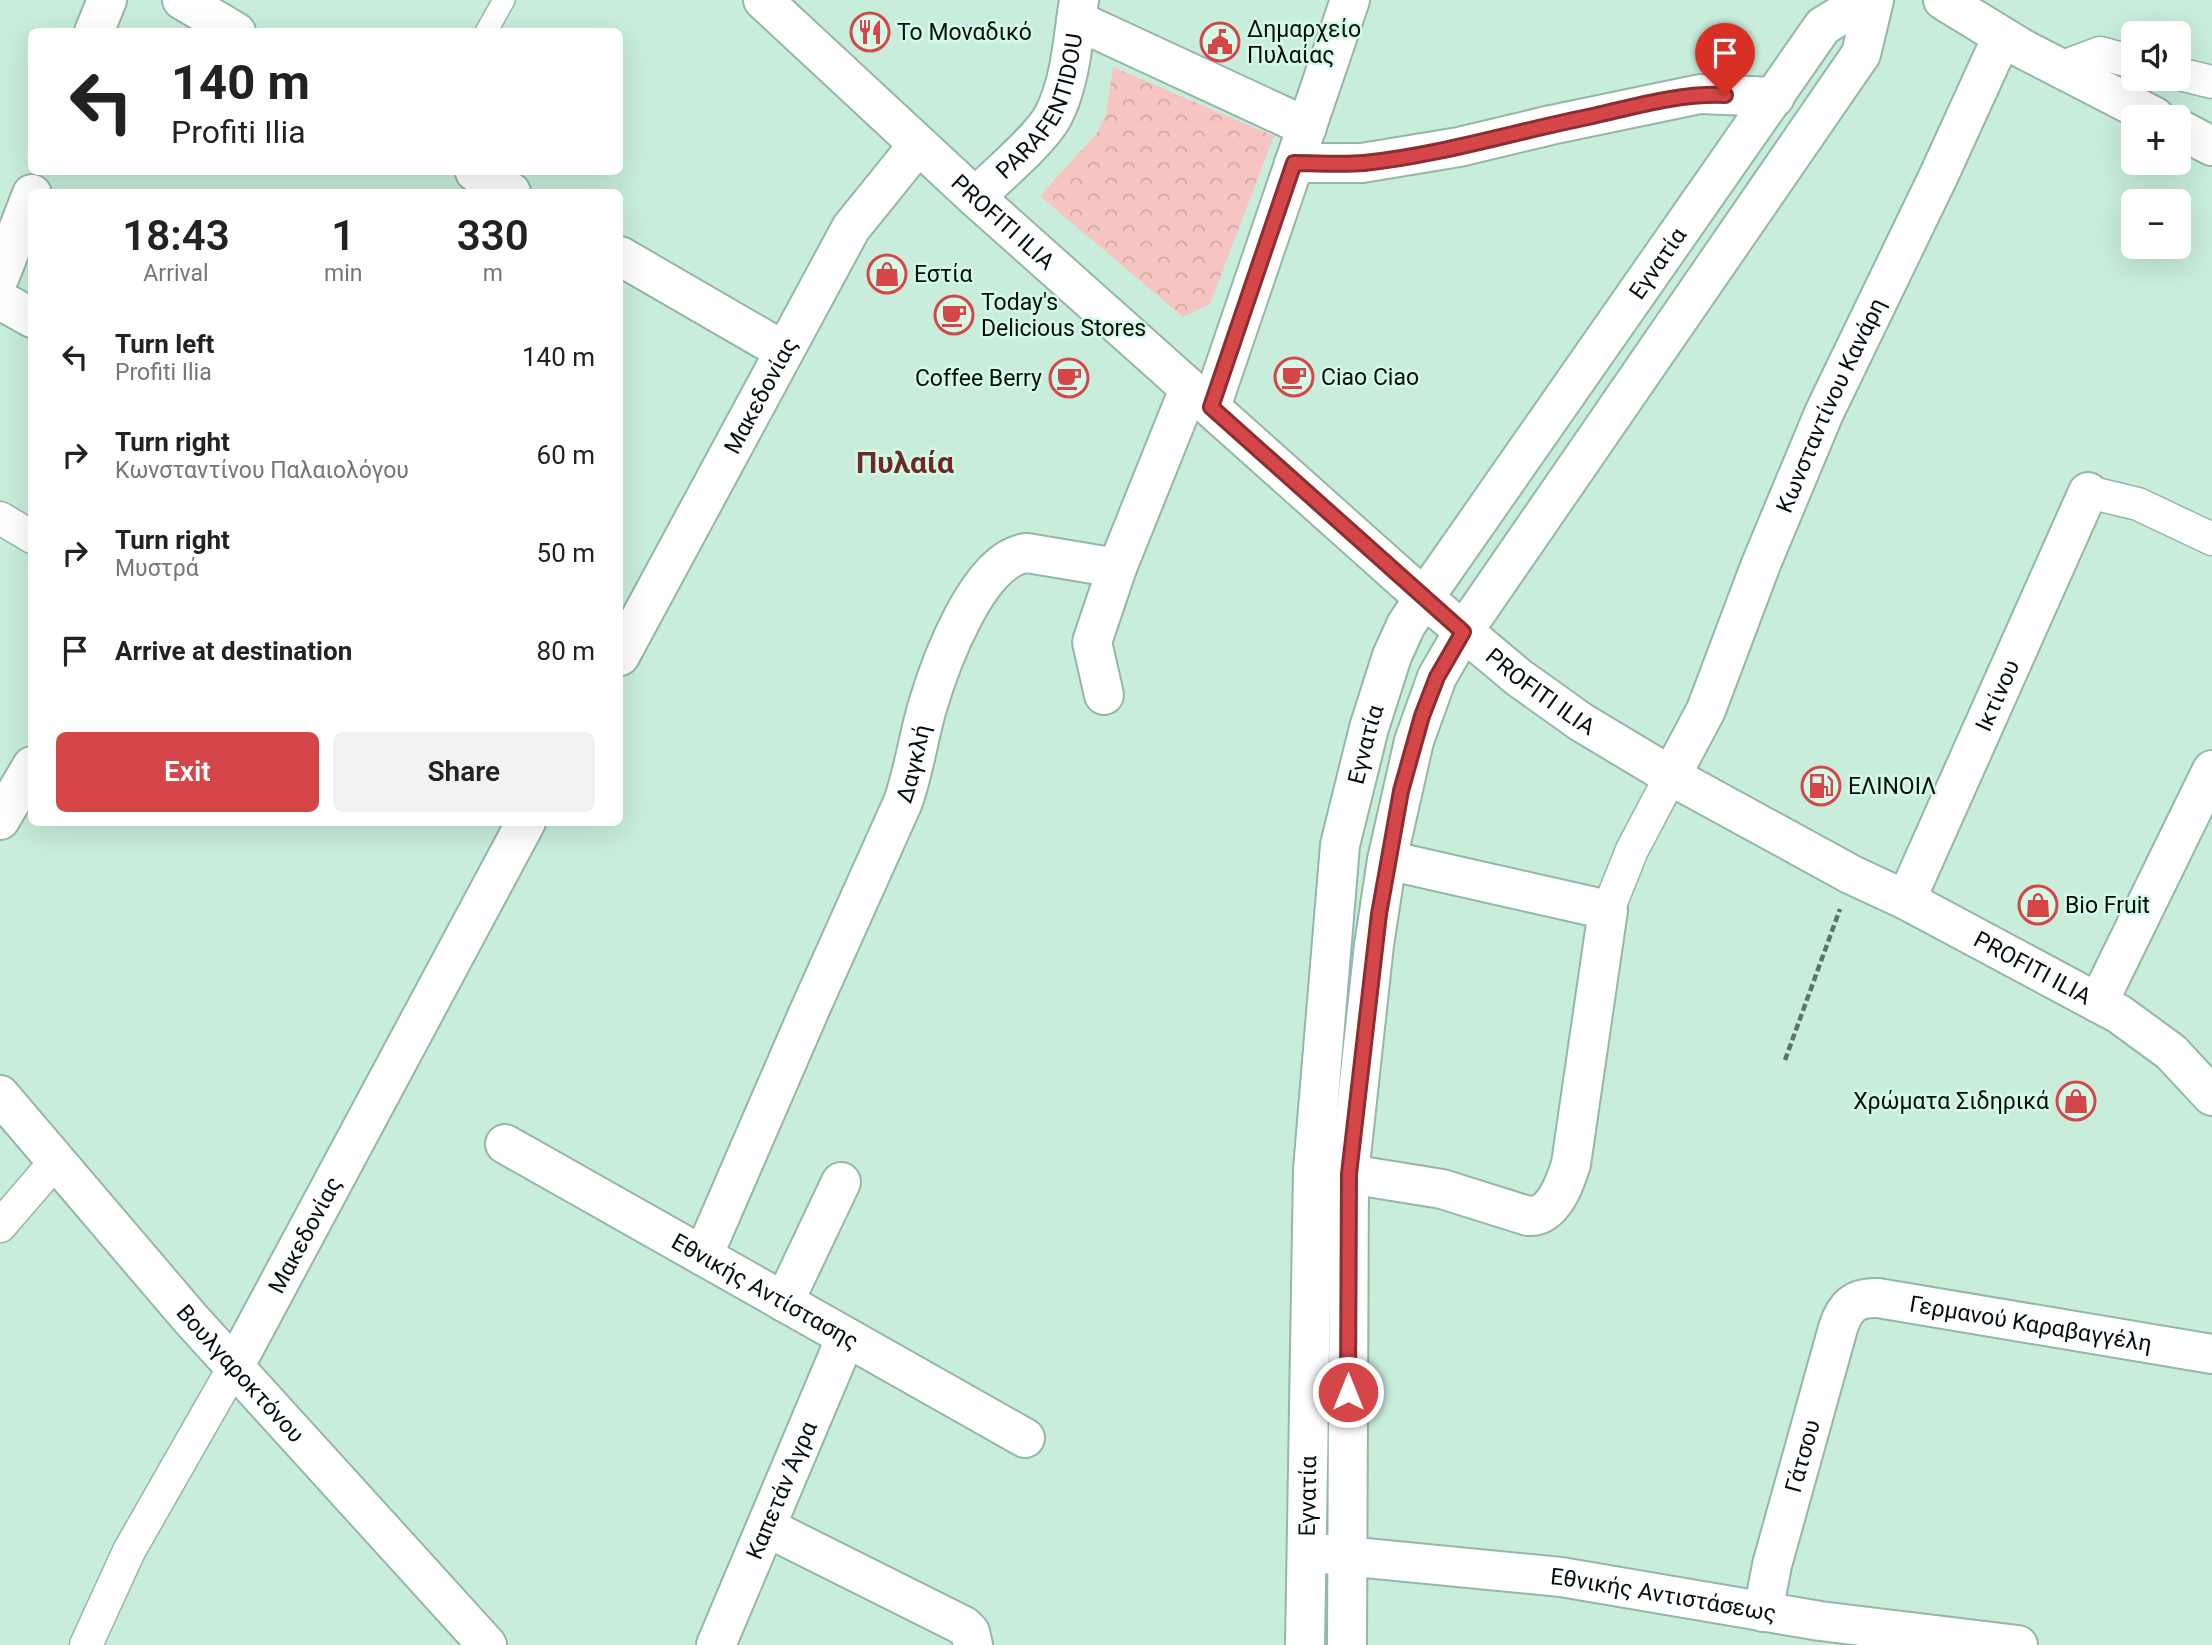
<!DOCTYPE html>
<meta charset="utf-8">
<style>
body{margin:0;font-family:Roboto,sans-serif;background:#f2f2f2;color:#222;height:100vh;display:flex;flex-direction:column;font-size:26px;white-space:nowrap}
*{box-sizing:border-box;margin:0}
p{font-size:23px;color:#767676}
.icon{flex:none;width:38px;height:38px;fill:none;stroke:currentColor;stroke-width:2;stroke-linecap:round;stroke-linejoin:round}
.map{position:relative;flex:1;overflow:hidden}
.details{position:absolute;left:28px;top:189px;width:595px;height:637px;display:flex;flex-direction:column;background:#fff;border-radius:10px;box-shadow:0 7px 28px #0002}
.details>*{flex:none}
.guide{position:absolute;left:28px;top:28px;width:595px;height:147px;border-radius:10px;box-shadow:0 7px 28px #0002;background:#fff;color:#222;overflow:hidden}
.tools{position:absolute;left:2121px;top:21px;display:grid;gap:14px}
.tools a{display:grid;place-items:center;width:70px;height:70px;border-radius:10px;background:#fff;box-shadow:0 7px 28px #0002;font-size:35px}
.pin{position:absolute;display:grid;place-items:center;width:60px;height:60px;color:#fff;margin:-72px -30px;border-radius:50% 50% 50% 0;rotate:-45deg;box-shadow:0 0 7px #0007}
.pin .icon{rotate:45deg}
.me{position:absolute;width:77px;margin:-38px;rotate:0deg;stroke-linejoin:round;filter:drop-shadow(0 0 5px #0008)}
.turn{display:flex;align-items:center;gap:24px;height:147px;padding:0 28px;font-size:32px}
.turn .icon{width:91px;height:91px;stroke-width:2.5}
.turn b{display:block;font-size:49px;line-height:60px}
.eta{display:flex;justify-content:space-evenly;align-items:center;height:119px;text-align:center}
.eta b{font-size:42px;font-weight:600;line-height:49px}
.primary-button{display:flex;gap:14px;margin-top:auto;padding:14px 28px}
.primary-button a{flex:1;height:80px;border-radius:10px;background:#d54648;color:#fff;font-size:28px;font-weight:600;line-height:80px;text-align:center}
.primary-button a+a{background:#f2f2f2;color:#222}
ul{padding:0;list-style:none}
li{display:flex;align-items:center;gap:21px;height:98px;padding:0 28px}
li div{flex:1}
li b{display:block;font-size:26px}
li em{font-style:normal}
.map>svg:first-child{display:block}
.park{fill:url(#park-crowns)}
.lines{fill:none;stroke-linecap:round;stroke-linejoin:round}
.service-casing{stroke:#94b7a6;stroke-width:24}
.pedestrian-casing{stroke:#94b7a6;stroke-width:35}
.minor-casing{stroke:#94b7a6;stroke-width:42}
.tertiary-casing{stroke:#94b7a6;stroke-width:42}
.secondary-casing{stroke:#94b7a6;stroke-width:42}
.path{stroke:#5d7469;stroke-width:4.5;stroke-dasharray:7 3.5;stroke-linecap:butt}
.service{stroke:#fff;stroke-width:21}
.pedestrian{stroke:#fff;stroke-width:32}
.minor{stroke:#fff;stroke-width:38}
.tertiary{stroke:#fff;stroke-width:38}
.secondary{stroke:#fff;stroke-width:38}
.route-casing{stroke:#8a2e2f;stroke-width:18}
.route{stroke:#d54648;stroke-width:12}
.labels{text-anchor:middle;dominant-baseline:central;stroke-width:5;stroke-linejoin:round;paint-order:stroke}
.poi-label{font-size:23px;fill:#040f0a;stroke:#d5fae8;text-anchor:start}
.street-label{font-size:23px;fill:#040f0a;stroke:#d5fae8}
.district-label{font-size:30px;font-weight:bold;fill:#6f2928;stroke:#d5fae8}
</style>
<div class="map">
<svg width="2212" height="1645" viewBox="0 0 2212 1645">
<defs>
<pattern id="park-crowns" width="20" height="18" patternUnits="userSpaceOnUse" patternTransform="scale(1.75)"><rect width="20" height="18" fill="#f7c5c1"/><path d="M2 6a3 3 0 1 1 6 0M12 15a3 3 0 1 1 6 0" fill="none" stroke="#d2a8a4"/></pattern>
</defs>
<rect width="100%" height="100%" fill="#c8eddb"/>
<path class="park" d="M1113,67L1274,136L1210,304L1183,317L1040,196L1098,132L1106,115Z"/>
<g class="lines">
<defs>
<path id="service" d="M486,32L504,0"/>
<g id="pedestrian">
<path d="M2060,68L2100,53L2133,62"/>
<path d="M2179,74L2212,82"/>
<path d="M2088,492L2138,504L2212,539"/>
<path d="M0,518L32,537"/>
<path d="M1608,910L1632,850L1671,776"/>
<path d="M0,1226L57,1160"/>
<path d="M86,1645L129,1551L234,1367"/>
</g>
<g id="minor">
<path d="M182,0L236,32"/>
<path d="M1943,0L2023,49L2155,117"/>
<path d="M1076,20L1307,127"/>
<path d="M94,32L107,0"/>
<path d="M2179,129L2212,146"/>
<path d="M1294,163H1362L1459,147L1551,125L1700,94L1775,97"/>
<path d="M475,172L511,192"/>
<path id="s1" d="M975,197C996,177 1041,139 1053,116C1071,82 1073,37 1079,0"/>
<path d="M620,256L784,351"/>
<path d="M0,276L32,194"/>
<path d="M0,300L32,318"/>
<path d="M1211,407L1350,0"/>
<path id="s2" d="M620,656L851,228L918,145"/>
<path d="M1104,695L1092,642L1117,568"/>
<path id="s3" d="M1671,776L1706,710L1761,564L1824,413L1939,175L2002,37"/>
<path d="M0,820L32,766"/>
<path id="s4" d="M1906,900L2088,492"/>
<path d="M2098,1003L2212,770"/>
<path id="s5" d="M0,1095L190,1318L487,1645"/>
<path id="s6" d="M505,1144L1025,1438"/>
<path d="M1349,1174L1442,1189L1528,1216C1553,1218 1565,1183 1571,1164L1608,910L1387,860"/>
<path id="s7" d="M703,1256L811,1007L903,802C914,771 918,739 927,708C939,667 978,557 1027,553L1117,568L1189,389"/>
<path d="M784,1302L841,1182"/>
<path id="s8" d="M234,1367L526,822"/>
<path d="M766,1527L964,1626L970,1632L973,1645"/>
<path id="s9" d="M1314,1553L1561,1577L1820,1621L2018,1645"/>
<path id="s10" d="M1763,1612L1772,1565L1838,1328C1845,1306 1855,1297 1878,1298L2212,1354"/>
<path id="s11" d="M716,1645L846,1337"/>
</g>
<g id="tertiary">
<path id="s12" d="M1305,1645L1313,1170L1340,845L1369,728L1392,656L1406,625L1424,598L1823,26L1866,0"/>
<path d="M1347,1645L1349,1174L1374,945L1387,860L1414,741L1437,677L1463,632L1861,54L1874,0"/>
</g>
<g id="secondary">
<path id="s13" d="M763,0L975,197L1424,598L1518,677L1581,722L1671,776L1852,875L1906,900L2119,1014L2171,1052L2212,1096"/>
</g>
</defs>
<use href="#service" class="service-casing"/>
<use href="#pedestrian" class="pedestrian-casing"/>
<use href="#minor" class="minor-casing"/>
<use href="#tertiary" class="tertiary-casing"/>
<use href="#secondary" class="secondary-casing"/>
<path class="path" d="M1785,1060L1840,909"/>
<use href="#service" class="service"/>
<use href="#pedestrian" class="pedestrian"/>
<use href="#minor" class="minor"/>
<use href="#tertiary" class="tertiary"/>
<use href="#secondary" class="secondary"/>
</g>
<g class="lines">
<defs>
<path id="route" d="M1348,1392L1349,1174L1379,914L1401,791L1422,716L1437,677L1463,632L1211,407L1294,163C1317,163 1341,165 1364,163C1440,155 1514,132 1588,117C1633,107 1679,93 1725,95"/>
</defs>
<use href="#route" class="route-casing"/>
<use href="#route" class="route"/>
</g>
<defs>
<symbol id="restaurant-ring" viewBox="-11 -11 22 22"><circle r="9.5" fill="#d5fae8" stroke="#d54648" stroke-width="1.5"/><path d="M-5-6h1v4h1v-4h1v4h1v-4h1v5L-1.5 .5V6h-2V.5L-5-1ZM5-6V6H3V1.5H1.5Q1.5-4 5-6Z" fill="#d54648"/></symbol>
<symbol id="civic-ring" viewBox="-11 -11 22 22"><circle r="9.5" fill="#d5fae8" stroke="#d54648" stroke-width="1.5"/><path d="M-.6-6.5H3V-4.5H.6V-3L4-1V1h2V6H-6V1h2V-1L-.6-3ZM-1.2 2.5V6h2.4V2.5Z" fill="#d54648"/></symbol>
<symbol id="shop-ring" viewBox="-11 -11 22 22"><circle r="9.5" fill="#d5fae8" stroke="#d54648" stroke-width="1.5"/><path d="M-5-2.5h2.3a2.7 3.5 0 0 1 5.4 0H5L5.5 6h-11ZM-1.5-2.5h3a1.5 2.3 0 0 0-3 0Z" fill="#d54648"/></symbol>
<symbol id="cafe-ring" viewBox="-11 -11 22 22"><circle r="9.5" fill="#d5fae8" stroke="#d54648" stroke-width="1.5"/><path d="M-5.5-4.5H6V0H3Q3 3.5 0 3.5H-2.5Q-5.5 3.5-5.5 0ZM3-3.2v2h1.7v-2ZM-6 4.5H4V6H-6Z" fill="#d54648"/></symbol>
<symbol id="fuel-ring" viewBox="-11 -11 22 22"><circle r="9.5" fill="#d5fae8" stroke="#d54648" stroke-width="1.5"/><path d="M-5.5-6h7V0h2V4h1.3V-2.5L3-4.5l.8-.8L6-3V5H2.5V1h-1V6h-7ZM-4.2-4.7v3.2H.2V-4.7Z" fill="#d54648"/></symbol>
</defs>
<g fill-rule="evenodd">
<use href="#restaurant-ring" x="848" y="10" width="44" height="44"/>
<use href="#civic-ring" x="1198" y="20" width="44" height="44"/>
<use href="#shop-ring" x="865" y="252" width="44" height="44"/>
<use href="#cafe-ring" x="932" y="293" width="44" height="44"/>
<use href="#cafe-ring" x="1272" y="355" width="44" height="44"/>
<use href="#cafe-ring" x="1047" y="356" width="44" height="44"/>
<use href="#fuel-ring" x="1799" y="764" width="44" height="44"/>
<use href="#shop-ring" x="2016" y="883" width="44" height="44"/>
<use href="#shop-ring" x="2054" y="1079" width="44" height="44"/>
</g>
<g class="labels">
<g class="poi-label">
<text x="1247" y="29">Δημαρχείο<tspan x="1247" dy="26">Πυλαίας</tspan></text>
<text x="897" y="32">Το Μοναδικό</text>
<text x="914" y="274">Εστία</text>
<text x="981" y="302">Today's<tspan x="981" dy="26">Delicious Stores</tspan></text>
<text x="1321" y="377">Ciao Ciao</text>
<text x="1042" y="378" text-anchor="end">Coffee Berry</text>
<text x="1848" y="786">ΕΛΙΝΟΙΛ</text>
<text x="2065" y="905">Bio Fruit</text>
<text x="2049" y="1101" text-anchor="end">Χρώματα Σιδηρικά</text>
</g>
<g class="street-label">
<text stroke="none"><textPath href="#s1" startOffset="116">PARAFENTIDOU</textPath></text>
<text stroke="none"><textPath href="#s13" startOffset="327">PROFITI ILIA</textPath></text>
<text stroke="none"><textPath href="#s12" startOffset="1472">Εγνατία</textPath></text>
<text stroke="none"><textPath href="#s2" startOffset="296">Μακεδονίας</textPath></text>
<text stroke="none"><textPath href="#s3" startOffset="404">Κωνσταντίνου Κανάρη</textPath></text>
<text stroke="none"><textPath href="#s13" startOffset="1041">PROFITI ILIA</textPath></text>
<text stroke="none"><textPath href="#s4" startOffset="224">Ικτίνου</textPath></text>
<text stroke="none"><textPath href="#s12" startOffset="905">Εγνατία</textPath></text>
<text stroke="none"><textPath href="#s7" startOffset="536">Δαγκλή</textPath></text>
<text stroke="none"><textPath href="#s13" startOffset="1606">PROFITI ILIA</textPath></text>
<text stroke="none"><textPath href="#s8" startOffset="150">Μακεδονίας</textPath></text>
<text stroke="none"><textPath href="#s6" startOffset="299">Εθνικής Αντίστασης</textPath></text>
<text stroke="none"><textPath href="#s10" startOffset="504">Γερμανού Καραβαγγέλη</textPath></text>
<text stroke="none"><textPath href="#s5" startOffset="368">Βουλγαροκτόνου</textPath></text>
<text stroke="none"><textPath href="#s10" startOffset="161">Γάτσου</textPath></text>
<text stroke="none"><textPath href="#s11" startOffset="168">Καπετάν Άγρα</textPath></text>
<text stroke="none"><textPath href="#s12" startOffset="149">Εγνατία</textPath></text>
<text stroke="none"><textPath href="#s9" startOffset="352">Εθνικής Αντιστάσεως</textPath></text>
</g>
<g class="district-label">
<text x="905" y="462">Πυλαία</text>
</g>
</g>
</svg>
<div class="tools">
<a><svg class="icon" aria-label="sound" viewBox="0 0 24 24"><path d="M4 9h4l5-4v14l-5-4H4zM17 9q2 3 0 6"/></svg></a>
<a>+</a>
<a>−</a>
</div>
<div class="pin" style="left:1725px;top:95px;background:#d93025"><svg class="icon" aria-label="arrive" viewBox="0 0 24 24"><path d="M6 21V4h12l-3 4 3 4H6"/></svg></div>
<svg class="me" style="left:1348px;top:1392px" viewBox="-20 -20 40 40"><circle r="17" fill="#d54648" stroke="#fff" stroke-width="3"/><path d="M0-11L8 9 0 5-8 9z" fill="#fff"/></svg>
<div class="guide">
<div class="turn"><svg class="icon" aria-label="left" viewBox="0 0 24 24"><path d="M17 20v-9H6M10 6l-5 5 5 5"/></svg><div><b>140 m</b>Profiti Ilia</div></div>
</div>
<section class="details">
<div class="eta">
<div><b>18:43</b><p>Arrival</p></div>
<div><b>1</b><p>min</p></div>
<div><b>330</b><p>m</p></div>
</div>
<ul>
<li><svg class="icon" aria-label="left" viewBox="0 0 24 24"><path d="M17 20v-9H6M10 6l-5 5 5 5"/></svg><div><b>Turn left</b><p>Profiti Ilia</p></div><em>140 m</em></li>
<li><svg class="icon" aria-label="right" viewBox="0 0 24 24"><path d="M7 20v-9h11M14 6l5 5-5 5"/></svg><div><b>Turn right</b><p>Κωνσταντίνου Παλαιολόγου</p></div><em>60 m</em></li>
<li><svg class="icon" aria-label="right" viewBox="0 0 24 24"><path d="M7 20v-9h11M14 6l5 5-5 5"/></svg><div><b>Turn right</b><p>Μυστρά</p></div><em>50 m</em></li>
<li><svg class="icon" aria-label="arrive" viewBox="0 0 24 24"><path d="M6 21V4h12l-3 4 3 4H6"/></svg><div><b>Arrive at destination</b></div><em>80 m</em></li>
</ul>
<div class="primary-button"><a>Exit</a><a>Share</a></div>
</section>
</div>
